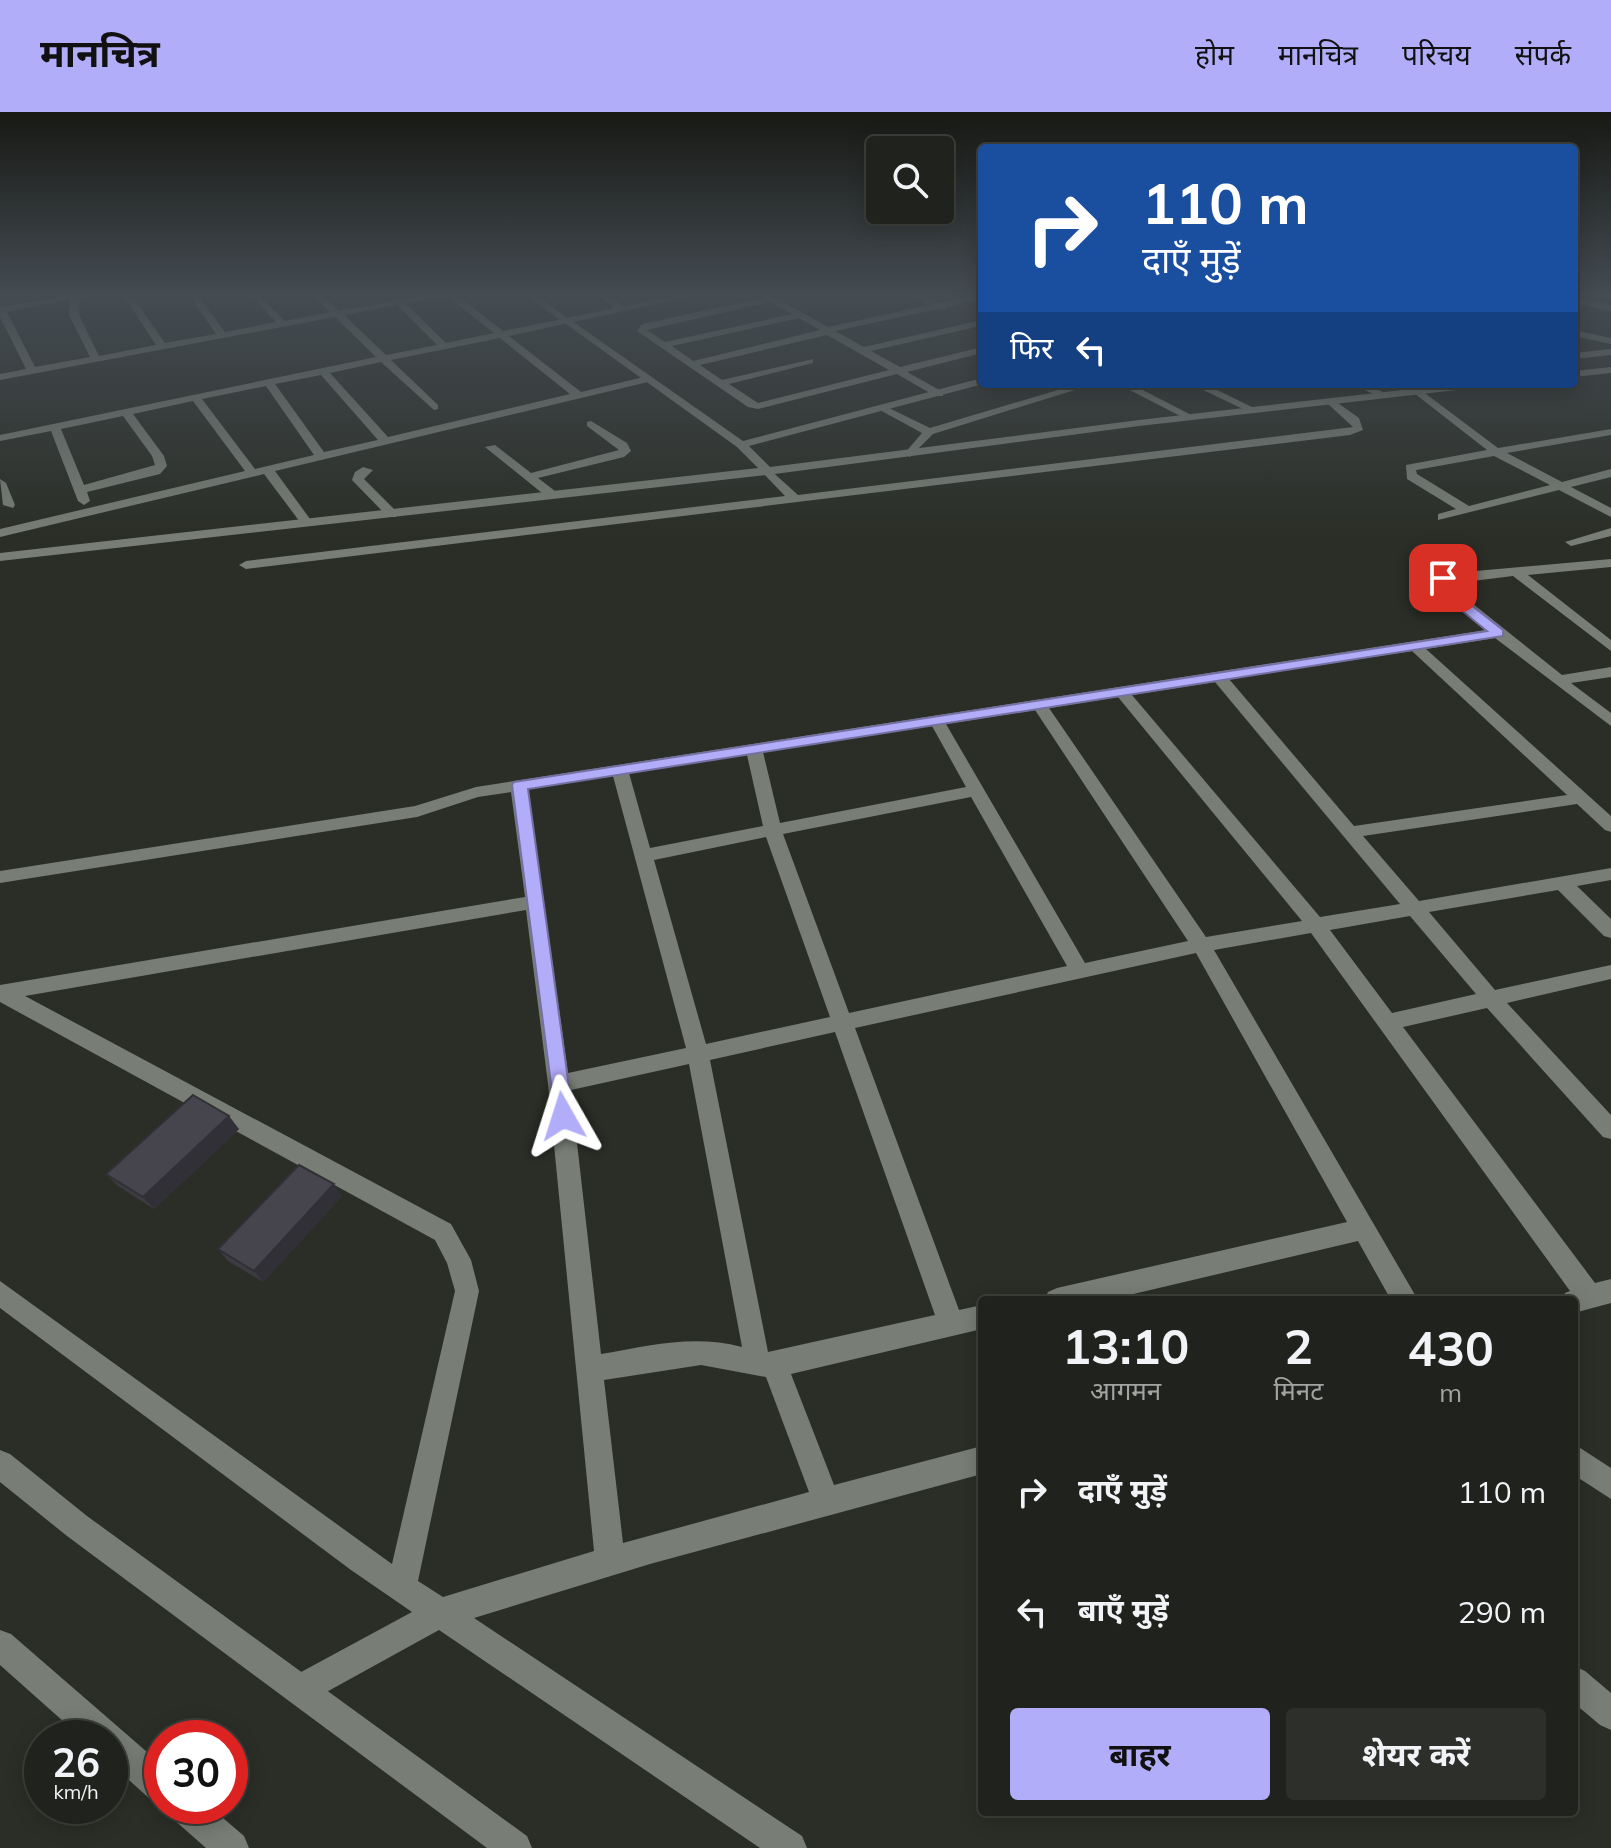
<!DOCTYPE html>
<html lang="hi">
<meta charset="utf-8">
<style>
body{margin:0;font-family:Mulish,"Noto Sans Devanagari",sans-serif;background:#2d2f2a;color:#f1f3f6;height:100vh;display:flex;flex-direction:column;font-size:30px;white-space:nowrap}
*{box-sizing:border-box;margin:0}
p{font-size:26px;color:#a2a4a4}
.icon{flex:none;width:44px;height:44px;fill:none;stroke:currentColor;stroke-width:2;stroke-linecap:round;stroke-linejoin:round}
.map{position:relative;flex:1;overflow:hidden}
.side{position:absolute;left:978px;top:1184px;width:600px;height:520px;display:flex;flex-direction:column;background:#20221d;border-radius:8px;box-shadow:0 4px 20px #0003,0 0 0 2px #3d3f3b}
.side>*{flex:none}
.hud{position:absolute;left:978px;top:32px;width:600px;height:244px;border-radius:8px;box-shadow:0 4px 20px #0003,0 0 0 2px #3d3f3b;background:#1a4fa0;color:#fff;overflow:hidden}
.buttons{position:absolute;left:866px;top:24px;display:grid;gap:16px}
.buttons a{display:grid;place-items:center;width:88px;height:88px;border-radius:8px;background:#20221d;box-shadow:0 4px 20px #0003,0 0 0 2px #3d3f3b;font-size:40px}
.speed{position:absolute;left:24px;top:1608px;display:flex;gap:16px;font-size:40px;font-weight:700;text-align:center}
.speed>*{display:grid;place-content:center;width:104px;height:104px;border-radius:50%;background:#20221d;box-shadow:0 4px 20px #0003,0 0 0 2px #3d3f3b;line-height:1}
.speed small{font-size:20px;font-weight:400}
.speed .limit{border:12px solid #d22;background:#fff;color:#111}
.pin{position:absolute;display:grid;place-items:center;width:68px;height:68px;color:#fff;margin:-34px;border-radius:16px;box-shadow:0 4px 12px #0006}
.me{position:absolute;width:88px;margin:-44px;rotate:354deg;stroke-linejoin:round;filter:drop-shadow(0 0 6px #0008)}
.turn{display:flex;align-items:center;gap:28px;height:168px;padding:0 32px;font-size:36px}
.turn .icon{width:104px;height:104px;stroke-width:2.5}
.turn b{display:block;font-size:56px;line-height:68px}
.then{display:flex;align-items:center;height:76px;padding:0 32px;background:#0003;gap:16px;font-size:30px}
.eta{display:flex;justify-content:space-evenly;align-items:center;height:136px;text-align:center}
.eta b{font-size:48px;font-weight:700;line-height:56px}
.action{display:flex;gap:16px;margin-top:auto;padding:16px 32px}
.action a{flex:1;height:92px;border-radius:8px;background:#b2adf9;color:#111;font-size:32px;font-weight:700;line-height:92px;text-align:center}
.action a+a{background:#2d2f2a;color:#f1f3f6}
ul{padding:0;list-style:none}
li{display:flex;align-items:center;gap:24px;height:120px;padding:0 32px}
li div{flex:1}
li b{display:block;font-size:30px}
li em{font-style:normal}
header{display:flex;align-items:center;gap:48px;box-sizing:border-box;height:112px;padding:0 40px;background:#b2adf9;color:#111}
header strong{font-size:38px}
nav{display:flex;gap:44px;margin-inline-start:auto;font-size:28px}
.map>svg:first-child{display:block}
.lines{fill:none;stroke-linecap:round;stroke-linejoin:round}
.minor{fill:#787d75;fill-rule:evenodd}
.tertiary{fill:#787d75;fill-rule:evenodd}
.wall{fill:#3c3b42}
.shaded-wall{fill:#313036}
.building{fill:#46454d;stroke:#313036;stroke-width:2}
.route{fill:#b2adf9;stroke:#7470a2;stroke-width:2}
</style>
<header>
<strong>मानचित्र</strong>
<nav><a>होम</a><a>मानचित्र</a><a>परिचय</a><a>संपर्क</a></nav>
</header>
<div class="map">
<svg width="1611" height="1736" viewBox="0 0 1611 1736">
<rect width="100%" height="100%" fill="#2b2e27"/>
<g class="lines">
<g class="minor">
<path d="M122,181H130L165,231L216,222L188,181H196L225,220L276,210L248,181H257L285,209L330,200L311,181H320L339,199L437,181H454L503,219L615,196L593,181H602L624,194L691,181H706L509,224L581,280L648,264L653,267L652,269L275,359L313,411L311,414H303L264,362L0,425V417L245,359L193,289L133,302L164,344L167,354L160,362L87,380L90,389L84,393L78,389L51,319L0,329V323L376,245L335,205L0,268V262L26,257L0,205L1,195L6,198L35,255L90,245L69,203L70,185L75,182L80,185L79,203L99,244L156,233ZM447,184L494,221L446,231L406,192ZM397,193L437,233L386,243L344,203ZM500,226L570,282L388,325L330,261L381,250L434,298L438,297V293L391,248ZM321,263L378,328L324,340L275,272ZM266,274L314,343L255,357L202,287ZM123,304L152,344L155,353L84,373L61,317Z"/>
<path d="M757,181H767L828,215L929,193L909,181H919L939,191L982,181V187L946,195L945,198L937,197L835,219L864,235L977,209L980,214L871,239L900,255L982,235V241L907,260L943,280V284H935L897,262L758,297L748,295L637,219L642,212L763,186ZM770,190L792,202L665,230L647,218ZM799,206L820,218L693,249L672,234ZM827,223L889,258L758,291L729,272L813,251V247L722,268L700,253Z"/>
<path d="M1574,185L1611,193V199L1574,191Z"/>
<path d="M1574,218L1611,226V232L1574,224Z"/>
<path d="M1611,237V243L1574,247V241Z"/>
<path d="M1078,272H1094L933,322L910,345L904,342L922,321L878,297L887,295L930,316Z"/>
<path d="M1118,272H1131L1195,305L1186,307Z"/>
<path d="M1191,272H1205L1258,298L1249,300Z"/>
<path d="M1352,272H1366L1389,283L1380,285Z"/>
<path d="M1418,276L1498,336L1611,317V323L1507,341L1562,370L1611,357V365L1571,375L1611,396V405L1559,378L1438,408V402L1456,397L1407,367L1406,353L1487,338L1414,281L1413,279ZM1494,344L1550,373L1469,394L1417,362L1416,358Z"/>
<path d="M1331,286L1359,306L1363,318L1350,323L246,457L239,453L246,449L785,384L761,359L767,355L798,383L1353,315L1327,291L1326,289Z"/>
<path d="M591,309L627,331L631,339L624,345L538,366L555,379V385H547L485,335L495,333L531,361L619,338L587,314V310Z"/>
<path d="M363,355L373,358L364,367L396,399V405H388L352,368L355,360Z"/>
<path d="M0,367L6,371L15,393L13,396L3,393Z"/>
<path d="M1611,416V424L1571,434L1565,430Z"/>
<path d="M1611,447V455L1528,463L1611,528V539L1513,464L1448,472L1562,563L1611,555V565L1571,571L1611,601V614L1495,526L1426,537L1611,704V720L1605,718L1577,692L1363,724L1419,789L1611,756V768L1577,774L1611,807V826L1604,824L1558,778L1429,800L1495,878L1611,853V867L1507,891L1611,1003V1027L1603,1025L1487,896L1403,915L1595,1171L1611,1167V1191L1574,1201V1188H1562L1565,1181L1570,1179L1311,821L1214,838L1418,1188H1391L1358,1129L1108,1188H1044L1048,1180L1057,1176L1347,1110L1196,841L855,916L959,1198L982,1193V1217L791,1262L834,1373L982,1334V1362L650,1452L474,1506L802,1724L807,1736H760L439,1518L312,1588L301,1593L290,1588L285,1577L290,1566L412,1500L351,1458L0,1196V1169L392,1452L455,1179L447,1151L435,1128L0,890V873L525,785L511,680L478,685L417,705L0,771V759L415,694L476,675L1486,518L1438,479L1433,470L1453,461ZM1412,539L1567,683L1354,714L1229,567ZM1215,570L1400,792L1320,805L1132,583ZM1118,585L1302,809L1206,825L1049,596ZM1035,598L1188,829L1085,851L946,612ZM932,614L966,675L780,711L763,640ZM747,643L763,714L650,736L629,661ZM613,664L686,936L568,961L528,677ZM971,685L1067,854L849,901L783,722ZM766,725L830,905L706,932L654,748ZM526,798L548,972L594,1439L443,1485L418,1469L479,1179L471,1148L451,1112L25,884ZM1410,804L1476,882L1392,901L1330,818ZM835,920L935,1203L768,1240L710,948ZM689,952L742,1235C693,1222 649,1234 601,1242L571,978ZM701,1253L766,1265L809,1380L623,1431L604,1268Z"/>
<path d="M1574,1332L1611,1356V1387L1574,1363Z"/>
<path d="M0,1518L11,1522L162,1653V1691L150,1687L110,1651V1626H82L0,1553Z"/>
<path d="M1574,1554L1585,1559L1611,1581V1618L1600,1613L1574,1591Z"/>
<path d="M167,1694H209L244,1724L249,1736H206L172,1706Z"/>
</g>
<g class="tertiary">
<path d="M87,181H104L0,201V195Z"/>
<path d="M523,181H532L743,329L982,266L983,272L749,334L770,355L1139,308L1455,272H1488L1483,275L1139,314L767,363L0,449V441L758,356L737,335Z"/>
<path d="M1591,181H1611V187L1592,183Z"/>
<path d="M1611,255V261L1574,265V259Z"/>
<path d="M0,1338L10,1342L87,1404L527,1724L532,1736H487L67,1424L0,1370Z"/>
</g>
</g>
<g class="wall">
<path d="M239,1017L154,1097L118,1074L106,1062Z"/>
<path d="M342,1084L263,1170L228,1149L218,1137Z"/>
</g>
<g class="shaded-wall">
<path d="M229,1004L239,1017L154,1097L143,1085Z"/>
<path d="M334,1072L342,1084L263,1170L254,1159Z"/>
</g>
<g class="building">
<path d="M193,983L229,1004L143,1085L106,1062Z"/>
<path d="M299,1053L334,1072L254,1159L218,1137Z"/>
</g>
<linearGradient id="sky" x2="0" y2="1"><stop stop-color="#181915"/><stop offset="0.43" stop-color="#444c52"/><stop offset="1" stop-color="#444c52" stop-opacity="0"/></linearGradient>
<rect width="1611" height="424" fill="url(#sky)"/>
<path class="route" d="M1439,464H1447L1448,475L1503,518V524L528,677L573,1004L570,1010L563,1013L556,1010L512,673L514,670L1487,519L1438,479L1434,470Z"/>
</svg>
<div class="buttons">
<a><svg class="icon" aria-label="search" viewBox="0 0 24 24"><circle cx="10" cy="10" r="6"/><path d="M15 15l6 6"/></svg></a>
</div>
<div class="speed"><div>26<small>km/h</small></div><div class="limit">30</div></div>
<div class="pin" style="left:1443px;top:466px;background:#d93025"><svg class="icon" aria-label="arrive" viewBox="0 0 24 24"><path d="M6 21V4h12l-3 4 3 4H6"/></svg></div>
<svg class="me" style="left:563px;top:1004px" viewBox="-20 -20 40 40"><path d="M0-17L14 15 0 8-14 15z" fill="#b2adf9" stroke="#fff" stroke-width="4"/></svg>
<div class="hud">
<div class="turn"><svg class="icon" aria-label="right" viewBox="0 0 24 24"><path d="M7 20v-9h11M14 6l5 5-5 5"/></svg><div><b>110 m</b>दाएँ मुड़ें</div></div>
<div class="then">फिर<svg class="icon" aria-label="left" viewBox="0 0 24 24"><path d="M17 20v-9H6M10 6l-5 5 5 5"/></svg></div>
</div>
<section class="side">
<div class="eta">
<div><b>13:10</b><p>आगमन</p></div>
<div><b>2</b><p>मिनट</p></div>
<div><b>430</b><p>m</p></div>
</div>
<ul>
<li><svg class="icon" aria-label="right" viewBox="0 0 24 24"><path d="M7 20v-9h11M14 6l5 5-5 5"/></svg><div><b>दाएँ मुड़ें</b></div><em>110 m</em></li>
<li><svg class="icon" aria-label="left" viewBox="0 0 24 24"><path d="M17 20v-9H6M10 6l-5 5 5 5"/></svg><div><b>बाएँ मुड़ें</b></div><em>290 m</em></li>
</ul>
<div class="action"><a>बाहर</a><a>शेयर करें</a></div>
</section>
</div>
